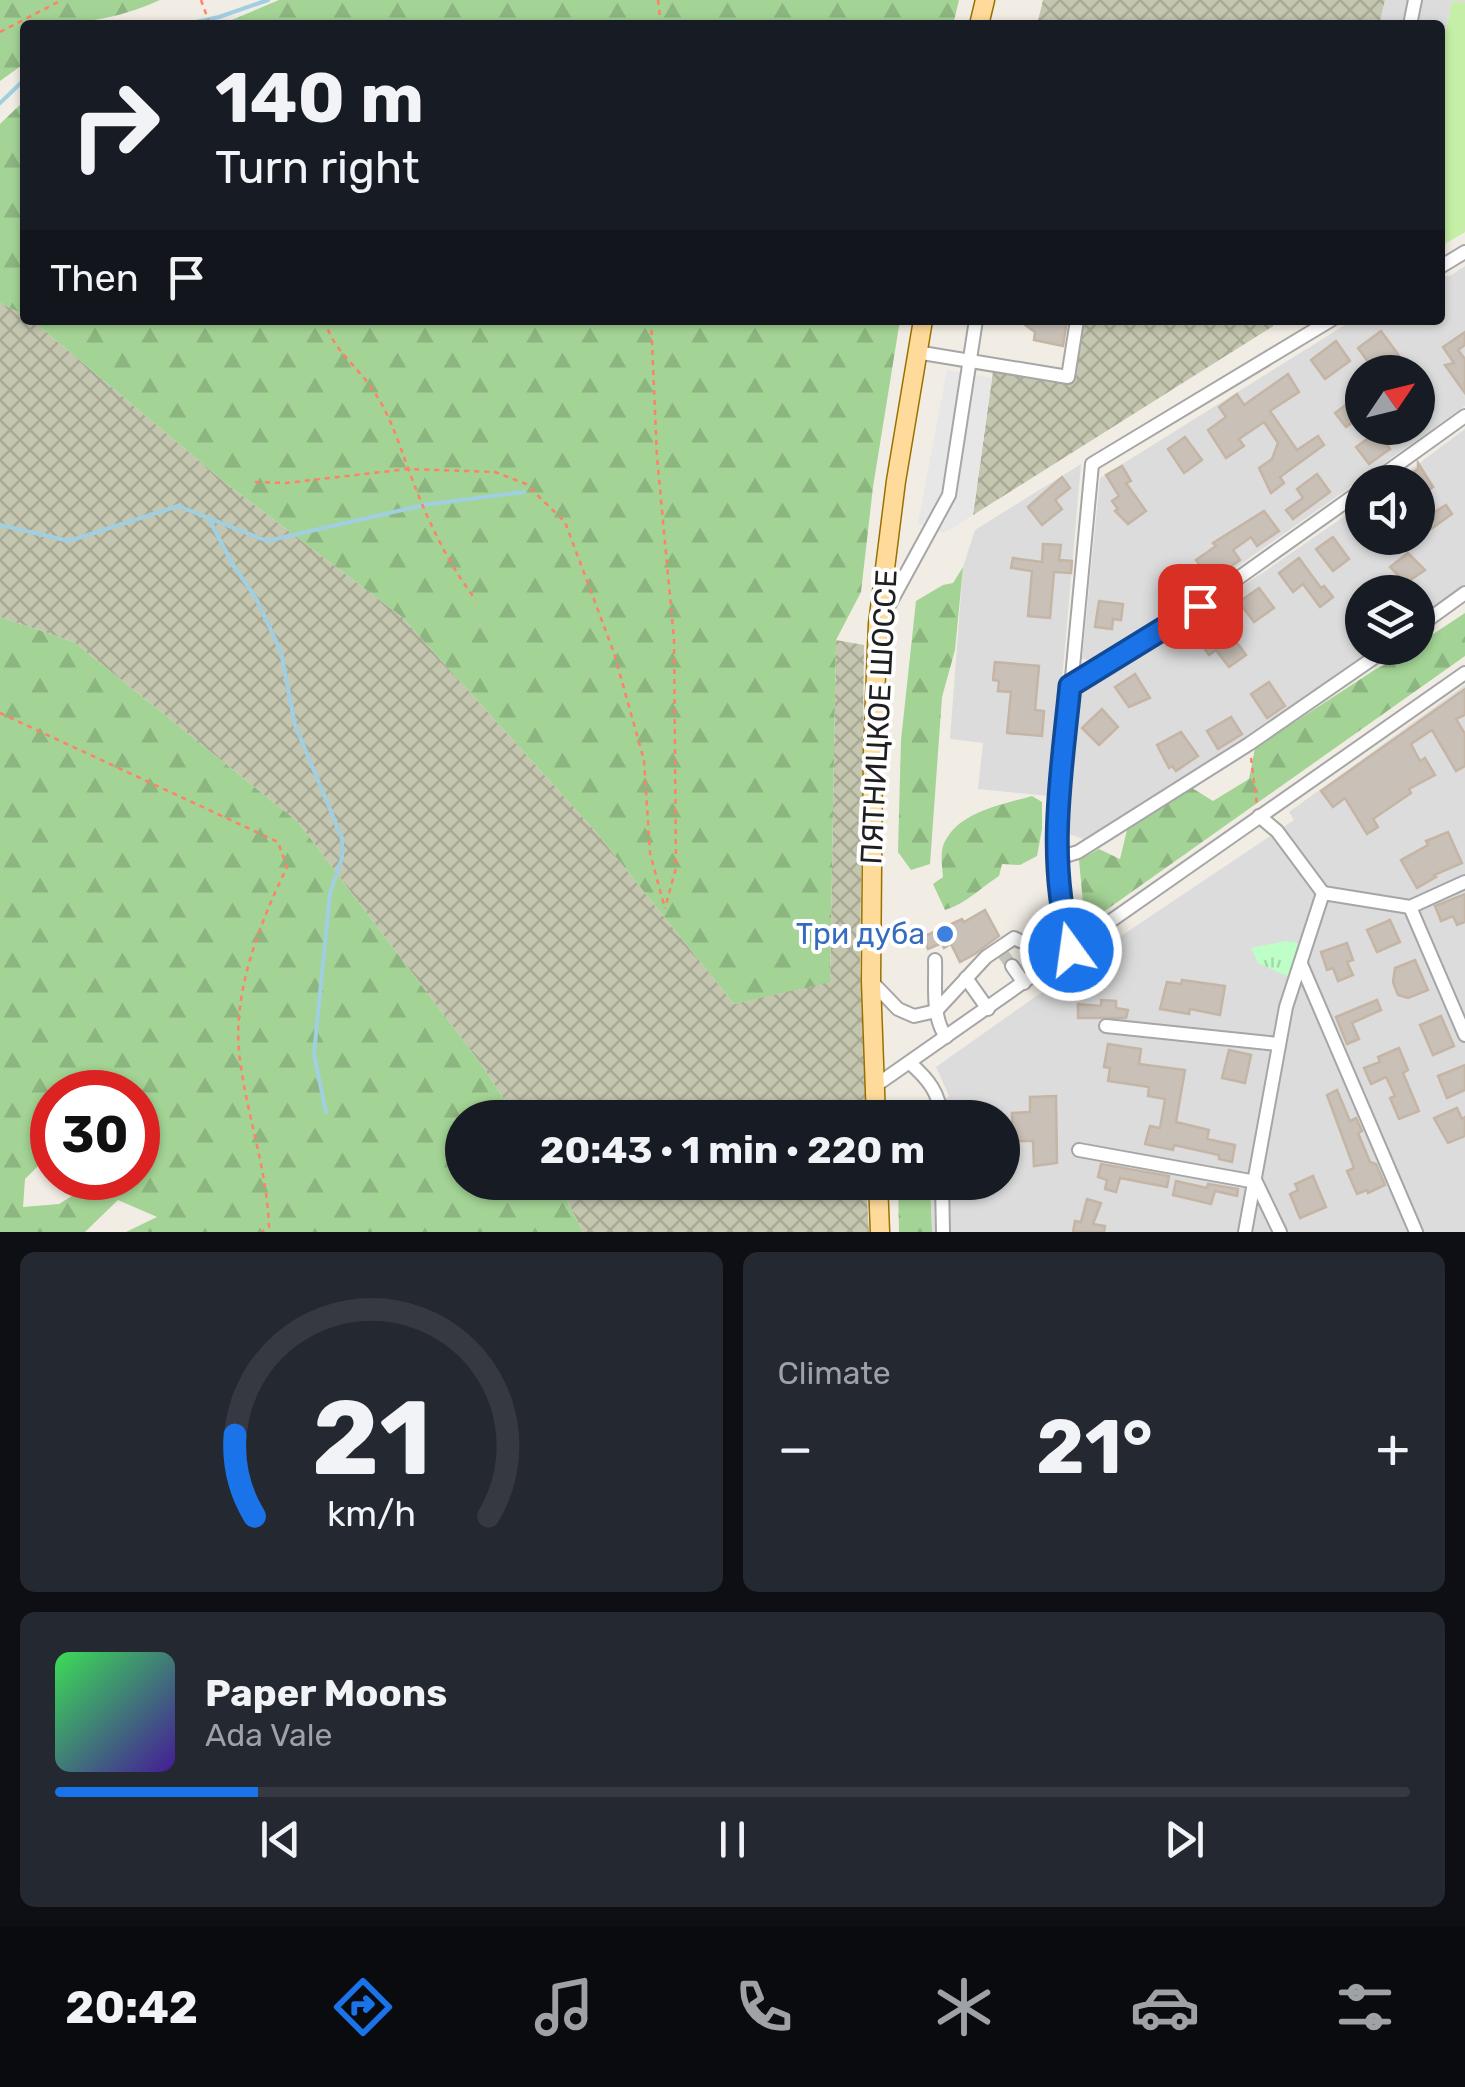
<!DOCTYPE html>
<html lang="en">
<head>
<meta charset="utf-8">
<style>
	body { margin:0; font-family:Rubik,sans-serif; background:#242831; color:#f1f3f6; height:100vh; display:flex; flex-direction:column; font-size:38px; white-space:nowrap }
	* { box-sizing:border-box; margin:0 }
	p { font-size:32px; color:#9ea1a6 }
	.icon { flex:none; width:55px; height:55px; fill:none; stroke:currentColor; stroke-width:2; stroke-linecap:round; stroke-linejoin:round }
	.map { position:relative; height:1232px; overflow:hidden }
	.side { display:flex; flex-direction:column; gap:20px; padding:20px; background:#0d0f14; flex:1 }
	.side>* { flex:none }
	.hud { position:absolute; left:20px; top:20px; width:1425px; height:305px; border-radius:10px; box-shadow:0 2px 8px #0004; background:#171b24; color:#f1f3f6; overflow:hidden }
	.needle { width:65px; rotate:55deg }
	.tools { position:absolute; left:1345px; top:355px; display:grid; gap:20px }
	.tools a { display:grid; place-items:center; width:90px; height:90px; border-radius:50%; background:#171b24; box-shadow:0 2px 8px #0004; font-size:50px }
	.speed { position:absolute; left:30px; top:1070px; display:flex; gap:20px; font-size:50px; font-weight:700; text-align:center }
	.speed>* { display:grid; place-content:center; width:130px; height:130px; border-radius:50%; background:#171b24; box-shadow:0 2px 8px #0004; line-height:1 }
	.speed .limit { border:15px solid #d22; background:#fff; color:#111 }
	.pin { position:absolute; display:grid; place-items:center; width:85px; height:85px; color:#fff; margin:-42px; border-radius:20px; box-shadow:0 5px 15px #0006 }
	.me { position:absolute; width:110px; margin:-55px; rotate:346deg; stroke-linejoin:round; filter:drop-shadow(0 0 8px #0008) }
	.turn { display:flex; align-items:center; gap:35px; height:210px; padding:0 30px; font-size:45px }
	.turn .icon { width:130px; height:130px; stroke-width:2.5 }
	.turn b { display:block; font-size:70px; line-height:85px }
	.then { display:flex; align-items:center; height:95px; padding:0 30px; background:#0003; gap:20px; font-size:38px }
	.big { font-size:75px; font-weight:700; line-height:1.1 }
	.side .card { flex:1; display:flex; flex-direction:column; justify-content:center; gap:15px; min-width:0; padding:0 35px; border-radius:15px; background:#242831 }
	.side .dial { align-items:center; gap:0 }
	.dial svg { height:260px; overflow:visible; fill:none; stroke:#363941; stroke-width:7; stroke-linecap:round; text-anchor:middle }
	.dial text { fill:#f1f3f6; stroke:none }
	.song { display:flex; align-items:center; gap:30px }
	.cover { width:120px; height:120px; border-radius:15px; background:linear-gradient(135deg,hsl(130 70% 55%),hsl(260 70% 35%)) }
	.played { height:10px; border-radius:5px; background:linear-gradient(90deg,#1a73e8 15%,#363941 15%) }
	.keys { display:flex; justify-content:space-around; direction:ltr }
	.heat { display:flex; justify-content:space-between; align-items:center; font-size:55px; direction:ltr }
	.side .tiles { flex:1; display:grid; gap:20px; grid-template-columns:1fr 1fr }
	.card:last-child { grid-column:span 2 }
	.trip { position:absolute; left:445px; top:1100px; width:575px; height:100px; border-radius:50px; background:#171b24; box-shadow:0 2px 8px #0004; font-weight:700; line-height:100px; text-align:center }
	.dock { display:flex; height:160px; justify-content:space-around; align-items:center; background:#090b0e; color:#9ea1a6 }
	.dock .icon { width:70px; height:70px }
	.dock .active { color:#1a73e8 }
	.dock b { font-size:45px; color:#f1f3f6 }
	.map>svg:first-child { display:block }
</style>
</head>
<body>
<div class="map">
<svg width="1465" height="1232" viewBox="0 0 1465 1232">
	<defs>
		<pattern id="construction-cross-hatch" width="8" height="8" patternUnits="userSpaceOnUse" patternTransform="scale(2.5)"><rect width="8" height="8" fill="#c4c6af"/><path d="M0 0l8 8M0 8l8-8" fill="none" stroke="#a8aa96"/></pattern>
		<pattern id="forest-firs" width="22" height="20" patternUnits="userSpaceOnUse" patternTransform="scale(2.5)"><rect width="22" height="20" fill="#a3d395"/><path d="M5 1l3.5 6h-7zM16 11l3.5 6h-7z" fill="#8cb580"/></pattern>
		<pattern id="park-tufts" width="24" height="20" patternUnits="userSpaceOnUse" patternTransform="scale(2.5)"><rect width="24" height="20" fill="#befec7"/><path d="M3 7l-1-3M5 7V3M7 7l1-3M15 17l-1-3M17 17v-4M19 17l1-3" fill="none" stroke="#a3d9aa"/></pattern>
	</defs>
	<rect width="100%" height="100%" fill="#f1ede4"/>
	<g fill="#dddcdc" fill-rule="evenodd">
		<path d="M1385 0H1465V3L1452 1 1440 59V25H1379Z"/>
		<path d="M1465 266V406L1153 626 1092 660 1082 659 1100 478 1353 320H1440V276H1450ZM1362 372H1418V428H1362Z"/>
		<path d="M1465 429V585L1418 619V592H1362V648H1376L1252 735 1086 840 1069 834 1079 689 1264 572 1362 504V538H1418V482H1394Z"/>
		<path d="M1081 464 1056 749H1052L1049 796 978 789 983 743 950 739 963 567 975 530Z"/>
		<path d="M1465 685V1232H932L930 1183 1002 1182V1118L929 1117V1110L949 1096 936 1067 1124 934 1294 820 1289 812Z"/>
	</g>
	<g fill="url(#construction-cross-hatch)">
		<path d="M1043 0H1385L1379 25H1037Z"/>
		<path d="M0 303 25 315V320H32L223 481 402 617 596 832 734 1004 830 981 836 640 864 645 860 970 866 1100 859 1117H516L481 1064 298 822 74 642 0 617Z"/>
		<path d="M1084 320H1274L1273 326 973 515 993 371 1074 382Z"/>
		<path d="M558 1183H866L869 1232H583Z"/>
	</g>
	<g fill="url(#forest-firs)" fill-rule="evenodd">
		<path d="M0 0H160C117 20 72 25 25 25V63L0 81Z"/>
		<path d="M279 0H959L953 25H220Z"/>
		<path d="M25 100V315L0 303V124Z"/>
		<path d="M32 320H900L873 487 861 592 836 640 830 982 734 1004 596 832 402 617 223 481Z"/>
		<path d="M963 567 955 650 942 697 930 864 911 870 898 852 901 740 916 601 943 585 953 583Z"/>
		<path d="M1465 613V656L1085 925 1079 860 1099 849 1120 859 1127 830 1192 788 1213 801 1249 779 1255 748 1376 669 1418 648V644Z"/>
		<path d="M0 617 74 642 298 822 481 1064 516 1117 462 1118V1182L558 1183 583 1232H126L157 1217 118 1200 85 1232H0ZM52 1092H138V1178H83L80 1191 59 1204 23 1207 25 1179C52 1154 49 1152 35 1120L45 1112 52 1114Z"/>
		<path d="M1032 796 1042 802V829L1037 856 1020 865 1002 864 999 876C980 888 966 904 945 910L933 884 943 877C942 864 939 849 947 838 963 811 1004 804 1032 796Z"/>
		<path d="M898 1183H930L932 1232H899Z"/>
	</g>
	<path fill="url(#park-tufts)" d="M1286 941 1300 943 1291 974 1287 976 1258 963 1251 948Z"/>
	<path fill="#c5efa6" d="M1452 1 1465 3V232L1440 247V59Z"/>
	<path fill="#e7e7e7" d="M947 370 992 378 973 515 944 533 918 523Z"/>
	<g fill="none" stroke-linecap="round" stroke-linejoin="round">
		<g stroke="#a1cfe2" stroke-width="4">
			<path d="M182 25 219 17 268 0"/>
			<path d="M0 103 25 79"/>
			<path d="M208 517 233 565 256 598 281 652 295 725 342 838V858L330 893 314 1054 326 1112"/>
			<path d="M0 525 69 541 178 506 267 541 424 505 524 492"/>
		</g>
	</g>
	<g fill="#c9c0b7" stroke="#c4b5a5" stroke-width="2.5">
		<path d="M1018 320H1067L1063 346 1034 340 1035 332Z"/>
		<path d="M1381 331 1408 368 1403 372H1396L1385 356 1371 366 1358 348Z"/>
		<path d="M1465 332V345L1458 350 1465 359V393L1445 365 1454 363 1443 347Z"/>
		<path d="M1336 341 1350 361 1325 379 1311 360Z"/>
		<path d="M1288 374 1299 392 1270 411 1297 450 1318 436 1324 445 1280 477 1284 483 1271 493 1259 468 1272 459 1278 443 1264 422 1239 439 1244 446 1226 458 1208 430 1226 417 1219 407 1237 394 1244 405Z"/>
		<path d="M1362 393V415L1346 427 1335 413Z"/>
		<path d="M1377 432 1390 449 1369 464 1356 447Z"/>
		<path d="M1185 437 1202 460 1184 473 1168 449Z"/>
		<path d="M1418 463 1433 487 1421 495 1433 513 1446 505 1452 514 1428 531 1418 517V482L1409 475 1418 469Z"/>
		<path d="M1122 466 1131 481 1126 483 1146 511 1128 524 1115 511 1118 509 1112 501 1119 496 1106 475Z"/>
		<path d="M1317 474 1330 492 1293 519 1286 510 1303 498 1297 489Z"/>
		<path d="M1062 477 1070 488 1055 500 1062 509 1042 525 1028 507Z"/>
		<path d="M1264 511 1279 531 1257 546 1251 537 1233 550 1240 560 1211 580 1196 560 1216 546 1213 543Z"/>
		<path d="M1333 537 1349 559 1333 571 1316 549Z"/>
		<path d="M1043 544 1061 545 1059 560 1072 561 1071 573 1054 572 1050 618 1028 616 1032 571 1011 568 1013 558 1042 562Z"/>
		<path d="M1408 553 1425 570 1406 583 1390 567Z"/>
		<path d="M1299 558 1321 588 1324 586 1333 597 1320 607 1303 584 1293 592 1279 573Z"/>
		<path d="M1259 588 1274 608 1254 622 1239 602Z"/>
		<path d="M1099 601 1123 604 1121 620 1113 619 1112 629 1095 627Z"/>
		<path d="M1216 614 1246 655 1229 667 1216 650 1209 655 1192 630Z"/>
		<path d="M995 662 1039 666 1035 710 1044 711 1042 736 1007 733 1011 692 998 691 999 681 993 680Z"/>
		<path d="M1135 674 1150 698 1129 707 1115 687Z"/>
		<path d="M1269 682 1285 706 1267 718 1251 694Z"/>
		<path d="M1465 689V715L1456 719 1465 734V766L1456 771 1432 730 1411 744 1420 761 1425 758 1435 775 1409 789 1411 793 1373 819 1378 827 1367 834 1345 798 1333 807 1321 791Z"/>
		<path d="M1102 709 1118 727 1099 745 1082 728Z"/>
		<path d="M1231 717 1242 734 1218 749 1207 731Z"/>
		<path d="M1181 732 1198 756 1176 771 1172 766 1169 768 1157 745Z"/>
		<path d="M1448 832 1462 863 1434 875 1436 877 1417 888 1401 860 1428 845 1426 841Z"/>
		<path d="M1465 894V922L1457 925 1453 916 1441 921 1435 906Z"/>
		<path d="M985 910 999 936 975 954 960 962 951 944 944 948 942 943 928 949 923 937 962 919 964 922Z"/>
		<path d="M1390 920 1400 942 1377 952 1367 930Z"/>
		<path d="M1347 943 1353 960 1347 962 1353 975 1338 981 1333 968 1327 970 1321 952Z"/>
		<path d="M1415 960 1428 990 1408 998 1398 995 1393 982 1395 968Z"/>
		<path d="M1182 980 1225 986 1220 1015 1190 1009 1189 1014 1160 1009 1167 982 1181 984Z"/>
		<path d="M1101 1000 1116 1001V1008L1128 1010 1126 1018H1078V1004L1101 1006Z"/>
		<path d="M1377 1000 1381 1010 1352 1023 1359 1039 1347 1044 1336 1017Z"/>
		<path d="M1441 1016 1454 1046 1433 1055 1420 1025Z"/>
		<path d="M1108 1044 1141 1049 1139 1064 1185 1070 1176 1122 1209 1130 1207 1139 1235 1145 1232 1162 1219 1159V1155L1174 1145 1173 1150 1145 1144 1150 1126 1160 1128 1165 1099 1148 1096 1149 1087 1108 1081 1110 1068 1104 1067Z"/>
		<path d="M1399 1048 1408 1070 1403 1073 1419 1111 1399 1119 1390 1098 1395 1096 1386 1077 1371 1084 1364 1068 1380 1062 1378 1057Z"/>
		<path d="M1229 1050 1251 1055 1245 1083 1222 1078Z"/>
		<path d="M1465 1065V1090L1447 1098 1438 1076Z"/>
		<path d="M1337 1090 1350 1121 1356 1118 1362 1131 1358 1133 1370 1162 1376 1164 1385 1185 1368 1193 1367 1190 1357 1194 1347 1171 1354 1168 1327 1095Z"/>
		<path d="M1056 1096 1057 1163 1034 1166 1033 1141H1013L1012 1113 1030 1112V1097Z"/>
		<path d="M1457 1108 1462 1119 1465 1117V1136L1448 1143 1434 1118Z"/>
		<path d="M1101 1164 1169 1176 1167 1187 1120 1178 1116 1192 1105 1189 1107 1180 1098 1177Z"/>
		<path d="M1313 1176 1326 1207 1300 1218 1290 1194 1298 1190 1295 1184Z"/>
		<path d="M1176 1181 1207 1188 1208 1184 1238 1189 1237 1196 1215 1191 1211 1204 1173 1195Z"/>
		<path d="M1087 1199 1101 1203 1093 1224 1105 1226 1104 1232H1073L1075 1221 1081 1222Z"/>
	</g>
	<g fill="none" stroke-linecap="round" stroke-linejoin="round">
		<path stroke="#c7c4bd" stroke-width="12" stroke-dasharray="12 6" stroke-linecap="butt" d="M1003 954 1012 966"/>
		<defs>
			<g id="minor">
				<path d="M1410 25 1415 0"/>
				<path d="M1440 267 1465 252"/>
				<path d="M916 352 1068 377 1077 320"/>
				<path d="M1373 482 1465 416"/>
				<path d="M882 618 949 495 976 320"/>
				<path d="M1418 627 1465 593"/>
				<path d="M1070 686 1199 606 1362 490"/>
				<path d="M1259 816 1277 831 1323 893"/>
				<path d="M1055 859 1078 852 1249 744 1388 648"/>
				<path d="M1410 907 1465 1035"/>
				<path d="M1071 949 1060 907 1055 859 1092 464 1331 320"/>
				<path d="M1029 954 1041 970"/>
				<path d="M935 960C936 986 931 1015 946 1037"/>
				<path d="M1301 964 1416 1232"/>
				<path d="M1012 966 1024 983"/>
				<path d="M966 978 988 1009"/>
				<path d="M871 981 898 1009 914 1016 936 1011 986 957 1014 938 1020 941"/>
				<path d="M1106 1026 1278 1044"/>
				<path d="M910 1063C928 1079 940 1093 941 1118"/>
				<path d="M875 1086 1465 673"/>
				<path d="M1079 1150 1256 1182 1280 1232"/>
				<path d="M942 1182 943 1232"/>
				<path d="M1245 1232 1286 1007 1323 893 1410 907 1465 882"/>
			</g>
			<g id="major">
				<path d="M979 25 985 0"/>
				<path d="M876 1118 871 981 873 749 878 624 896 481 923 320"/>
				<path d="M878 1182 880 1232"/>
			</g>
		</defs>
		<use href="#minor" stroke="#a6a6a6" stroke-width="16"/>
		<use href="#major" stroke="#9a7100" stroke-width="21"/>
		<g stroke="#ff8167" stroke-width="2.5" stroke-dasharray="5 5" stroke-linecap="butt">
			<path d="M201 0 210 25"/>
			<path d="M658 0 661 25"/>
			<path d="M0 32 62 0"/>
			<path d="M325 320C331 348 357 366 373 390 391 417 397 439 408 468 425 515 446 561 476 600"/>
			<path d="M651 320 657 457 674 639 676 868 665 908"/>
			<path d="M255 482 286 483 408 469 495 472 526 484 565 522 614 653 644 760 650 853 665 909"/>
			<path d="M0 713 278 842 287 867C259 925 231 995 240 1060 247 1116 267 1169 269 1227L262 1232"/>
			<path d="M1251 758 1257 805"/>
		</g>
		<use href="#minor" stroke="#fff" stroke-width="12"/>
		<use href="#major" stroke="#ffdb9b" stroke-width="18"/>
	</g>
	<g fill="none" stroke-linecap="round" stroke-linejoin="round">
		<defs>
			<path id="route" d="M1071 950C1046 858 1061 778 1070 686L1200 606"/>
		</defs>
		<use href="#route" stroke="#114b97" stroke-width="25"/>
		<use href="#route" stroke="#1a73e8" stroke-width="18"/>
	</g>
	<circle fill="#3f7fe0" stroke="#fff" stroke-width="4" cx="945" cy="934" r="10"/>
	<g text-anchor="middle" stroke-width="8" stroke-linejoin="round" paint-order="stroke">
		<g font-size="30" fill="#1f1f1f" stroke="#fff">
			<text transform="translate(879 717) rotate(-87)" y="10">ПЯТНИЦКОЕ ШОССЕ</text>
		</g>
		<g font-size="30" fill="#366cbe" stroke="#fff" text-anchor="end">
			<text x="925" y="944">Три дуба</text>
		</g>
	</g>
</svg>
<div class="tools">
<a><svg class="needle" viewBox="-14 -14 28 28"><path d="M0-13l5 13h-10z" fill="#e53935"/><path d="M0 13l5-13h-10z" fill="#9ea1a6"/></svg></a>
<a><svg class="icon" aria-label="sound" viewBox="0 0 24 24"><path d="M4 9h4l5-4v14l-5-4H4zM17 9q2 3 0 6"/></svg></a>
<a><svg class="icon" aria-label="layers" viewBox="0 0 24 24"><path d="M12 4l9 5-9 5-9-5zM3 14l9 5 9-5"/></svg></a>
</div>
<div class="speed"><div class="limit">30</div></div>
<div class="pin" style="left:1200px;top:606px;background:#d93025"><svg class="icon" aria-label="arrive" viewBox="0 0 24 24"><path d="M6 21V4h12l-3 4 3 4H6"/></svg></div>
<svg class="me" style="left:1071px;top:950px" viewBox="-20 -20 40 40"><circle r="17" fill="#1a73e8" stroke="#fff" stroke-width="3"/><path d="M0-11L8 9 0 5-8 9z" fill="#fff"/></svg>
<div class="trip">20:43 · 1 min · 220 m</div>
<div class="hud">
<div class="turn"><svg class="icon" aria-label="right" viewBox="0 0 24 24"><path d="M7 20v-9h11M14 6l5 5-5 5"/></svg><div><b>140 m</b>Turn right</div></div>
<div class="then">Then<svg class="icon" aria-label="arrive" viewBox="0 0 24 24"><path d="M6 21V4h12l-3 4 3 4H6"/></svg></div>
</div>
</div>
<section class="side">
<div class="tiles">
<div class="card dial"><svg viewBox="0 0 100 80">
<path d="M14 69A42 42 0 1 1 86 69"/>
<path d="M14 69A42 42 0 0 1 8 44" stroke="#1a73e8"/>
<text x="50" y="56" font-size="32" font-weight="700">21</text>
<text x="50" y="72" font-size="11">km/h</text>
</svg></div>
<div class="card"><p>Climate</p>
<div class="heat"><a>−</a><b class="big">21°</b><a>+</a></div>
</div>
<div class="card">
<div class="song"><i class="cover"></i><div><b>Paper Moons</b><p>Ada Vale</p></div></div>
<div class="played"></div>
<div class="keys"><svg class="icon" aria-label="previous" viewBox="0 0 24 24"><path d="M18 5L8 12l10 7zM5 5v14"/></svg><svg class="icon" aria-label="pause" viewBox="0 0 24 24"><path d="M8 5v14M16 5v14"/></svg><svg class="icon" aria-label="next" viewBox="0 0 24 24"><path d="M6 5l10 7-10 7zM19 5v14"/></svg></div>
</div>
</div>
</section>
<nav class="dock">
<b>20:42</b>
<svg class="icon active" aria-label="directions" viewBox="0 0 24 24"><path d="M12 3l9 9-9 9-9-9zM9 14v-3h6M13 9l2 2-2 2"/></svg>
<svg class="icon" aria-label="music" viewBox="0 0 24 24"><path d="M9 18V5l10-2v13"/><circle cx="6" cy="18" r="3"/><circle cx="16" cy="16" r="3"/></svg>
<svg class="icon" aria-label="phone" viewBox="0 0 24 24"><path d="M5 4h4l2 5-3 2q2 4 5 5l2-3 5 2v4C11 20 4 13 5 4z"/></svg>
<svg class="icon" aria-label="climate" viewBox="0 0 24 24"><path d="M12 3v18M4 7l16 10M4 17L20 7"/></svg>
<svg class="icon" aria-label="car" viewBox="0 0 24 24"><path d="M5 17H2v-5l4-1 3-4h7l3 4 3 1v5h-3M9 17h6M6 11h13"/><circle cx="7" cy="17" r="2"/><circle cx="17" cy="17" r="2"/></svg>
<svg class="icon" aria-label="filters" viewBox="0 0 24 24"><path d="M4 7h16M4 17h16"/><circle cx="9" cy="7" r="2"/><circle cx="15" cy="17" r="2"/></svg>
</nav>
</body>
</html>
